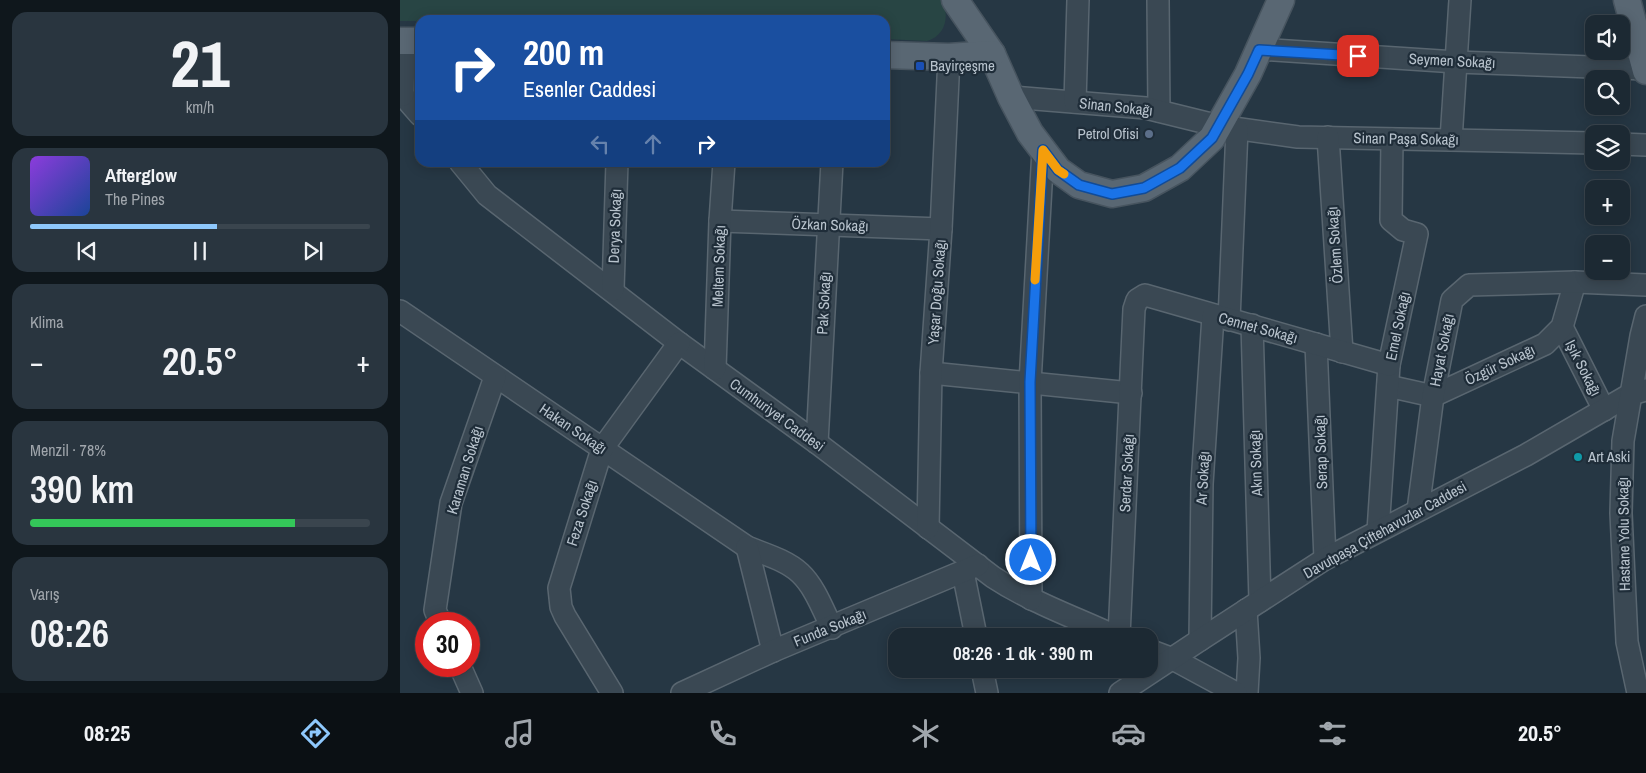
<!DOCTYPE html>
<html lang="tr">
<head>
<meta charset="utf-8">
<style>
	body { margin:0; font-family:"Archivo Narrow",sans-serif; background:#29353f; color:#f1f3f6; height:100vh; display:flex; flex-direction:column; font-size:19px; white-space:nowrap }
	* { box-sizing:border-box; margin:0 }
	p { font-size:16px; color:#a0a6ac }
	.icon { flex:none; width:28px; height:28px; fill:none; stroke:currentColor; stroke-width:2; stroke-linecap:round; stroke-linejoin:round }
	.map { position:relative; flex:1; overflow:hidden }
	.side { display:flex; flex-direction:column; gap:12px; padding:12px; background:#0f171c; width:400px }
	.side>* { flex:none }
	.guide { position:absolute; left:15px; top:15px; width:475px; height:152px; border-radius:15px; box-shadow:0 2px 12px #0003,0 0 0 1px #3a454e; background:#1a4fa0; color:#fff; overflow:hidden }
	.buttons { position:absolute; left:1185px; top:15px; display:grid; gap:10px }
	.buttons a { display:grid; place-items:center; width:45px; height:45px; border-radius:10px; background:#1c2933; box-shadow:0 2px 12px #0003,0 0 0 1px #3a454e; font-size:25px }
	.speed { position:absolute; left:15px; top:612px; display:flex; gap:10px; font-size:25px; font-weight:700; text-align:center }
	.speed>* { display:grid; place-content:center; width:65px; height:65px; border-radius:50%; background:#1c2933; box-shadow:0 2px 12px #0003,0 0 0 1px #3a454e; line-height:1 }
	.speed .limit { border:8px solid #d22; background:#fff; color:#111 }
	.pin { position:absolute; display:grid; place-items:center; width:42px; height:42px; color:#fff; margin:-21px; border-radius:10px; box-shadow:0 2px 8px #0006 }
	.me { position:absolute; width:55px; margin:-28px; rotate:0deg; stroke-linejoin:round; filter:drop-shadow(0 0 4px #0008) }
	.turn { display:flex; align-items:center; gap:18px; height:105px; padding:0 25px; font-size:22px }
	.turn .icon { width:65px; height:65px; stroke-width:2.5 }
	.turn b { display:block; font-size:35px; line-height:42px }
	.lanes { display:flex; align-items:center; height:48px; padding:0 25px; background:#0003; justify-content:center; gap:25px; direction:ltr }
	.lanes .off { opacity:.35 }
	.big { font-size:38px; font-weight:600; line-height:1.1 }
	.side .widget { flex:1; display:flex; flex-direction:column; justify-content:center; gap:8px; min-width:0; padding:0 18px; border-radius:15px; background:#29353f }
	.side .dial { align-items:center; gap:0 }
	.dial b { font-size:65px; line-height:1 }
	.song { display:flex; align-items:center; gap:15px }
	.cover { width:60px; height:60px; border-radius:8px; background:linear-gradient(135deg,hsl(270 70% 55%),hsl(220 70% 35%)) }
	.played { height:5px; border-radius:2px; background:linear-gradient(90deg,#8ec8fc 55%,#3a454e 55%) }
	.keys { display:flex; justify-content:space-around; direction:ltr }
	.heat { display:flex; justify-content:space-between; align-items:center; font-size:28px; direction:ltr }
	.charge { height:8px; border-radius:4px; background:linear-gradient(90deg,#34c759 78%,#3a454e 0) }
	.trip { position:absolute; left:488px; top:628px; width:270px; height:50px; border-radius:15px; background:#1c2933; box-shadow:0 2px 12px #0003,0 0 0 1px #3a454e; font-weight:600; line-height:50px; text-align:center }
	.tab-bar { display:flex; height:80px; justify-content:space-around; align-items:center; background:#0b1014; color:#a0a6ac }
	.tab-bar .icon { width:35px; height:35px }
	.tab-bar .current { color:#8ec8fc }
	.tab-bar b { font-size:22px; color:#f1f3f6 }
	main { display:flex; flex:1; min-height:0 }
	.map>svg:first-child { display:block }
</style>
</head>
<body>
<main>
<section class="side">
<div class="widget dial"><b>21</b><p>km/h</p></div>
<div class="widget">
<div class="song"><i class="cover"></i><div><b>Afterglow</b><p>The Pines</p></div></div>
<div class="played"></div>
<div class="keys"><svg class="icon" aria-label="previous" viewBox="0 0 24 24"><path d="M18 5L8 12l10 7zM5 5v14"/></svg><svg class="icon" aria-label="pause" viewBox="0 0 24 24"><path d="M8 5v14M16 5v14"/></svg><svg class="icon" aria-label="next" viewBox="0 0 24 24"><path d="M6 5l10 7-10 7zM19 5v14"/></svg></div>
</div>
<div class="widget"><p>Klima</p>
<div class="heat"><a>−</a><b class="big">20.5°</b><a>+</a></div>
</div>
<div class="widget"><p>Menzil · 78%</p><b class="big">390 km</b><div class="charge"></div></div>
<div class="widget"><p>Varış</p><b class="big">08:26</b></div>
</section>
<div class="map">
<svg width="1246" height="693" viewBox="0 0 1246 693">
	<rect width="100%" height="100%" fill="#263744"/>
	<path fill="#284544" d="M0 0H543C549 17 546 35 527 41L485 39V20L0 21Z"/>
	<g fill="none" stroke-linecap="round" stroke-linejoin="round">
		<defs>
			<g id="minor">
				<path d="M758 0 759 111"/>
				<path d="M859 49 1056 62 1245 69"/>
				<path d="M0 92 20 115"/>
				<path d="M3 95 4 59 13 41"/>
				<path d="M611 97 746 108 819 126 898 137 1194 143"/>
				<path d="M675 102 678 0"/>
				<path d="M928 137 942 352"/>
				<path d="M1051 140 1060 0"/>
				<path d="M1221 144 1246 145"/>
				<path d="M60 162 87 195 279 343 417 443 593 577C631 602 674 617 715 636"/>
				<path d="M320 221 541 229"/>
				<path d="M213 290 217 162"/>
				<path d="M0 311 347 547C364 554 386 560 400 573 415 587 423 610 432 628"/>
				<path d="M829 320 837 129"/>
				<path d="M852 325 860 601"/>
				<path d="M1162 327 1204 410"/>
				<path d="M916 344 925 559"/>
				<path d="M315 369 320 221 324 162"/>
				<path d="M531 373 731 393"/>
				<path d="M988 386 1033 396 1145 344 1162 327 1175 282"/>
				<path d="M417 443 432 162"/>
				<path d="M1018 510 1033 396 1052 300 1069 285 1175 282 1246 285"/>
				<path d="M528 528 531 373 541 229 549 57"/>
				<path d="M978 531 989 365 1017 234 1003 230 991 220 992 139"/>
				<path d="M347 547 373 651"/>
				<path d="M563 572 576 636"/>
				<path d="M631 599 630 383 643 150"/>
				<path d="M846 610 849 658 847 693"/>
				<path d="M41 624 35 610 51 503 95 377"/>
				<path d="M719 636 734 309 737 300 745 295 989 365"/>
				<path d="M800 640 802 484 813 316"/>
				<path d="M749 650 773 659 836 693"/>
				<path d="M60 666 72 693"/>
				<path d="M582 669 587 693"/>
				<path d="M212 693 165 616 161 607 159 588 202 449 279 343"/>
				<path d="M282 693 373 651 578 565"/>
				<path d="M720 693 800 640 925 559 1126 455 1231 394 1246 390"/>
				<path d="M1238 693 1227 642 1221 513 1223 441 1241 336 1246 316"/>
			</g>
			<g id="major">
				<path d="M555 0 592 54 611 97 630 133 658 170 679 185 712 194 744 188 780 168 812 138 848 74 881 0"/>
				<path d="M1227 0 1246 71"/>
				<path d="M0 41H20"/>
				<path d="M485 55 549 57 592 54"/>
			</g>
		</defs>
		<use href="#minor" stroke="#596670" stroke-width="24"/>
		<use href="#major" stroke="#47545f" stroke-width="29"/>
		<use href="#minor" stroke="#3a4853" stroke-width="21"/>
		<use href="#major" stroke="#596773" stroke-width="26"/>
	</g>
	<g fill="none" stroke-linecap="round" stroke-linejoin="round">
		<defs>
			<path id="route" d="M631 560 630 382 643 150 658 170 679 185 712 194 744 188 780 168 812 138 848 74 859 50 958 56"/>
		</defs>
		<use href="#route" stroke="#114b97" stroke-width="12"/>
		<use href="#route" stroke="#1a73e8" stroke-width="9"/>
		<path stroke="#f59e0b" stroke-width="9" d="M635 280 643 150 658 170 664 174"/>
	</g>
	<rect fill="#1a4fb4" stroke="#1f2d39" stroke-width="2" x="515" y="61" width="10" height="10" rx="2.5"/>
	<circle fill="#5c6f8a" stroke="#1f2d39" stroke-width="2" cx="749" cy="134" r="5"/>
	<circle fill="#0f9aa8" stroke="#1f2d39" stroke-width="2" cx="1178" cy="457" r="5"/>
	<g text-anchor="middle" stroke-width="4.5" stroke-linejoin="round" paint-order="stroke">
		<g font-size="15" fill="#b8c3cd" stroke="#1f2d39">
			<text transform="translate(1052 61) rotate(3)" y="5">Seymen Sokağı</text>
			<text transform="translate(716 107) rotate(6)" y="5">Sinan Sokağı</text>
			<text transform="translate(1006 139) rotate(1)" y="5">Sinan Paşa Sokağı</text>
			<text transform="translate(430 225) rotate(2)" y="5">Özkan Sokağı</text>
			<text transform="translate(215 226) rotate(-88)" y="5">Derya Sokağı</text>
			<text transform="translate(935 245) rotate(-94)" y="5">Özlem Sokağı</text>
			<text transform="translate(319 266) rotate(-88)" y="5">Meltem Sokağı</text>
			<text transform="translate(537 292) rotate(-86)" y="5">Yaşar Doğu Sokağı</text>
			<text transform="translate(424 303) rotate(-87)" y="5">Pak Sokağı</text>
			<text transform="translate(998 326) rotate(-78)" y="5">Emel Sokağı</text>
			<text transform="translate(858 328) rotate(15)" y="5">Cennet Sokağı</text>
			<text transform="translate(1042 350) rotate(-79)" y="5">Hayat Sokağı</text>
			<text transform="translate(1100 365) rotate(-25)" y="5">Özgür Sokağı</text>
			<text transform="translate(1183 368) rotate(63)" y="5">Işık Sokağı</text>
			<text transform="translate(377 415) rotate(36)" y="5">Cumhuriyet Caddesi</text>
			<text transform="translate(173 429) rotate(34)" y="5">Hakan Sokağı</text>
			<text transform="translate(921 452) rotate(-92)" y="5">Serap Sokağı</text>
			<text transform="translate(856 463) rotate(-92)" y="5">Akın Sokağı</text>
			<text transform="translate(65 470) rotate(-73)" y="5">Karaman Sokağı</text>
			<text transform="translate(727 473) rotate(-87)" y="5">Serdar Sokağı</text>
			<text transform="translate(803 478) rotate(-87)" y="5">Ar Sokağı</text>
			<text transform="translate(182 513) rotate(-72)" y="5">Feza Sokağı</text>
			<text transform="translate(985 530) rotate(-29)" y="5">Davutpaşa Çiftehavuzlar Caddesi</text>
			<text transform="translate(1224 534) rotate(-91)" y="5">Hastane Yolu Sokağı</text>
			<text transform="translate(430 628) rotate(-22)" y="5">Funda Sokağı</text>
		</g>
		<g font-size="15" fill="#b8c3cd" stroke="#1f2d39" text-anchor="start">
			<text x="530" y="71">Bayirçeşme</text>
			<text x="739" y="139" text-anchor="end">Petrol Ofisi</text>
			<text x="1188" y="462">Art Aski</text>
		</g>
	</g>
</svg>
<div class="buttons">
<a><svg class="icon" aria-label="sound" viewBox="0 0 24 24"><path d="M4 9h4l5-4v14l-5-4H4zM17 9q2 3 0 6"/></svg></a>
<a><svg class="icon" aria-label="search" viewBox="0 0 24 24"><circle cx="10" cy="10" r="6"/><path d="M15 15l6 6"/></svg></a>
<a><svg class="icon" aria-label="layers" viewBox="0 0 24 24"><path d="M12 4l9 5-9 5-9-5zM3 14l9 5 9-5"/></svg></a>
<a>+</a>
<a>−</a>
</div>
<div class="speed"><div class="limit">30</div></div>
<div class="pin" style="left:958px;top:56px;background:#d93025"><svg class="icon" aria-label="arrive" viewBox="0 0 24 24"><path d="M6 21V4h12l-3 4 3 4H6"/></svg></div>
<svg class="me" style="left:631px;top:560px" viewBox="-20 -20 40 40"><circle r="17" fill="#1a73e8" stroke="#fff" stroke-width="3"/><path d="M0-11L8 9 0 5-8 9z" fill="#fff"/></svg>
<div class="trip">08:26 · 1 dk · 390 m</div>
<div class="guide">
<div class="turn"><svg class="icon" aria-label="right" viewBox="0 0 24 24"><path d="M7 20v-9h11M14 6l5 5-5 5"/></svg><div><b>200 m</b>Esenler Caddesi</div></div>
<div class="lanes"><svg class="icon off" aria-label="left" viewBox="0 0 24 24"><path d="M17 20v-9H6M10 6l-5 5 5 5"/></svg><svg class="icon off" aria-label="ahead" viewBox="0 0 24 24"><path d="M12 20V5M6 11l6-6 6 6"/></svg><svg class="icon" aria-label="right" viewBox="0 0 24 24"><path d="M7 20v-9h11M14 6l5 5-5 5"/></svg></div>
</div>
</div>
</main>
<nav class="tab-bar">
<b>08:25</b>
<svg class="icon current" aria-label="directions" viewBox="0 0 24 24"><path d="M12 3l9 9-9 9-9-9zM9 14v-3h6M13 9l2 2-2 2"/></svg>
<svg class="icon" aria-label="music" viewBox="0 0 24 24"><path d="M9 18V5l10-2v13"/><circle cx="6" cy="18" r="3"/><circle cx="16" cy="16" r="3"/></svg>
<svg class="icon" aria-label="phone" viewBox="0 0 24 24"><path d="M5 4h4l2 5-3 2q2 4 5 5l2-3 5 2v4C11 20 4 13 5 4z"/></svg>
<svg class="icon" aria-label="climate" viewBox="0 0 24 24"><path d="M12 3v18M4 7l16 10M4 17L20 7"/></svg>
<svg class="icon" aria-label="car" viewBox="0 0 24 24"><path d="M5 17H2v-5l4-1 3-4h7l3 4 3 1v5h-3M9 17h6M6 11h13"/><circle cx="7" cy="17" r="2"/><circle cx="17" cy="17" r="2"/></svg>
<svg class="icon" aria-label="filters" viewBox="0 0 24 24"><path d="M4 7h16M4 17h16"/><circle cx="9" cy="7" r="2"/><circle cx="15" cy="17" r="2"/></svg>
<b>20.5°</b>
</nav>
</body>
</html>
